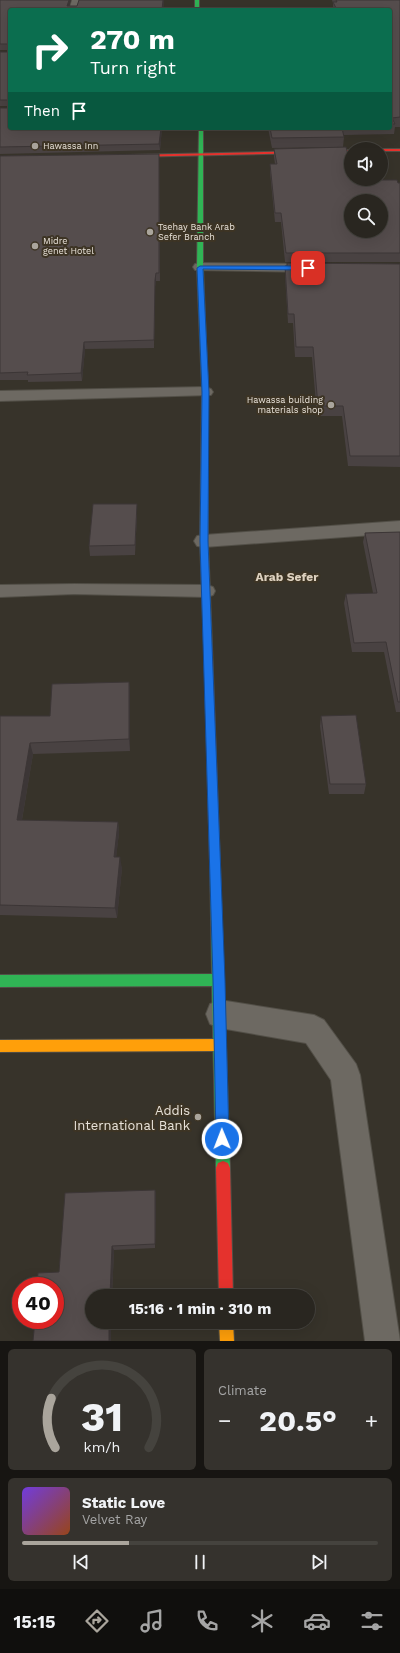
<!DOCTYPE html>
<html lang="en">
<head>
<meta charset="utf-8">
<style>
	body { margin:0; font-family:"Work Sans",sans-serif; background:#35322d; color:#f1f3f6; height:100vh; display:flex; flex-direction:column; font-size:15px; white-space:nowrap }
	* { box-sizing:border-box; margin:0 }
	p { font-size:13px; color:#a5a5a5 }
	.icon { flex:none; width:22px; height:22px; fill:none; stroke:currentColor; stroke-width:2; stroke-linecap:round; stroke-linejoin:round }
	.map { position:relative; height:1341px; overflow:hidden }
	.panel { display:flex; flex-direction:column; gap:8px; padding:8px; background:#171512; flex:1 }
	.panel>* { flex:none }
	.banner { position:absolute; left:8px; top:8px; width:384px; height:122px; border-radius:4px; box-shadow:0 4px 16px #0002,0 0 0 1px #45433e; background:#0b6e4f; color:#fff; overflow:hidden }
	.buttons { position:absolute; left:344px; top:142px; display:grid; gap:8px }
	.buttons a { display:grid; place-items:center; width:44px; height:44px; border-radius:50%; background:#292620; box-shadow:0 4px 16px #0002,0 0 0 1px #45433e; font-size:20px }
	.speed { position:absolute; left:12px; top:1277px; display:flex; gap:8px; font-size:20px; font-weight:700; text-align:center }
	.speed>* { display:grid; place-content:center; width:52px; height:52px; border-radius:50%; background:#292620; box-shadow:0 4px 16px #0002,0 0 0 1px #45433e; line-height:1 }
	.speed .limit { border:6px solid #d22; background:#fff; color:#111 }
	.pin { position:absolute; display:grid; place-items:center; width:34px; height:34px; color:#fff; margin:-17px; border-radius:8px; box-shadow:0 2px 6px #0006 }
	.me { position:absolute; width:44px; margin:-22px; rotate:359deg; stroke-linejoin:round; filter:drop-shadow(0 0 3px #0008) }
	.turn { display:flex; align-items:center; gap:14px; height:84px; padding:0 16px; font-size:18px }
	.turn .icon { width:52px; height:52px; stroke-width:2.5 }
	.turn b { display:block; font-size:28px; line-height:34px }
	.then { display:flex; align-items:center; height:38px; padding:0 16px; background:#0003; gap:8px; font-size:15px }
	.big { font-size:30px; font-weight:700; line-height:1.1 }
	.panel .tile { flex:1; display:flex; flex-direction:column; justify-content:center; gap:6px; min-width:0; padding:0 14px; border-radius:6px; background:#35322d }
	.panel .dial { align-items:center; gap:0 }
	.dial svg { height:104px; overflow:visible; fill:none; stroke:#45433e; stroke-width:7; stroke-linecap:round; text-anchor:middle }
	.dial text { fill:#f1f3f6; stroke:none }
	.song { display:flex; align-items:center; gap:12px }
	.cover { width:48px; height:48px; border-radius:6px; background:linear-gradient(135deg,hsl(260 70% 55%),hsl(20 70% 35%)) }
	.played { height:4px; border-radius:2px; background:linear-gradient(90deg,#aaa59c 30%,#45433e 30%) }
	.keys { display:flex; justify-content:space-around; direction:ltr }
	.heat { display:flex; justify-content:space-between; align-items:center; font-size:22px; direction:ltr }
	.panel .tiles { flex:1; display:grid; gap:8px; grid-template-columns:1fr 1fr }
	.tile:last-child { grid-column:span 2 }
	.trip { position:absolute; left:85px; top:1289px; width:230px; height:40px; border-radius:20px; background:#292620; box-shadow:0 4px 16px #0002,0 0 0 1px #45433e; font-weight:700; line-height:40px; text-align:center }
	.tab-bar { display:flex; height:64px; justify-content:space-around; align-items:center; background:#100f0d; color:#a5a5a5 }
	.tab-bar .icon { width:28px; height:28px }
	.tab-bar .on { color:#aaa59c }
	.tab-bar b { font-size:18px; color:#f1f3f6 }
	.map>svg:first-child { display:block }
</style>
</head>
<body>
<div class="map">
<svg width="400" height="1341" viewBox="0 0 400 1341">
	<rect width="100%" height="100%" fill="#37332a"/>
	<g fill="none" stroke-linecap="round" stroke-linejoin="round">
		<defs>
			<path id="lane" d="M74 584 207 585 213 587 215 591 213 595 207 597 74 594 0 597V585Z"/>
			<g id="street">
				<path d="M72 0H80L77 10H69Z"/>
				<path d="M200 263 315 264 320 265 322 268 320 271 315 272 195 270 193 267 195 264Z"/>
				<path d="M205 387 211 389 213 392 211 395 0 401V391Z"/>
				<path d="M400 521V533L204 547 197 546 194 541 197 536 204 535Z"/>
				<path d="M220 1000 314 1015 324 1020 356 1064 360 1075 400 1341H365L331 1080 306 1043 220 1028 210 1024 206 1014 210 1004Z"/>
			</g>
			<g id="fast">
				<rect x="195" y="0" width="4" height="10"/>
				<path d="M199 128H203V267L208 390 205 392 202 390 197 267Z"/>
				<path d="M215 859 219 861 220 864 230 1168 228 1173 223 1175 218 1173 216 1168 212 986 0 987V975L212 974 210 864 211 861Z"/>
			</g>
			<g id="slow">
				<path d="M205 388 208 390V541L212 646 208 649 204 646 200 541 202 390Z"/>
				<path d="M220 1039 224 1041 226 1045 224 1049 220 1051 0 1052V1040Z"/>
				<path d="M219 1322H233L234 1341H220Z"/>
			</g>
			<g id="jam">
				<path d="M379 149H400V151H381V149Z"/>
				<path d="M351 150V152L128 157 126 156 128 155Z"/>
				<path d="M208 643 212 646 220 864 219 867 215 869 211 867 210 864 204 646Z"/>
				<path d="M223 1161 228 1163 230 1168 233 1296H219L216 1168 218 1163Z"/>
			</g>
		</defs>
		<use href="#lane" stroke="#524f47" stroke-width="2"/>
		<use href="#street" stroke="#524f47" stroke-width="2"/>
		<use href="#fast" stroke="#524f47" stroke-width="2"/>
		<use href="#slow" stroke="#524f47" stroke-width="2"/>
		<use href="#jam" stroke="#524f47" stroke-width="2"/>
		<use href="#lane" fill="#6d6962" fill-rule="evenodd"/>
		<use href="#street" fill="#6d6962" fill-rule="evenodd"/>
		<use href="#fast" fill="#30b455" fill-rule="evenodd"/>
		<use href="#slow" fill="#ff9f0a" fill-rule="evenodd"/>
		<use href="#jam" fill="#e5322d" fill-rule="evenodd"/>
	</g>
	<g fill="#494242">
		<path d="M0 0H71L69 6H77L79 0H164L163 10H10V50H0Z"/>
		<path d="M332 0H400V127H395L394 134 344 135V137L343 147 272 148 268 128H390V10H333V3Z"/>
		<rect x="0" y="52" width="10" height="54"/>
		<path d="M0 108 10 128H162L160 150 0 154Z"/>
		<path d="M274 149 355 180 400 183V262H285L281 222H275L270 172V164H275L274 157Z"/>
		<path d="M159 154 160 281H156L155 287 154 348 85 349 82 381 28 382V380H0V156Z"/>
		<path d="M287 263 400 264V467L348 466 342 416H317L312 357H295L293 323H288L285 275V266H287Z"/>
		<path d="M137 514 135 555 90 556 89 546Z"/>
		<path d="M400 532V712H396L384 652H352L344 603 346 594 373 593 363 542 365 533Z"/>
		<path d="M129 682 130 693V751L33 754 22 820 118 822 119 833 116 857 122 868 117 918 0 915V716H50Z"/>
		<path d="M321 716 366 784 364 794H329L320 726Z"/>
		<path d="M155 1190 156 1195 155 1248 114 1250 112 1296H92L59 1272Z"/>
	</g>
	<g fill="#3c3636">
		<path d="M69 0H71L68 10 67 6Z"/>
		<path d="M163 0H164L163 10H162Z"/>
		<path d="M161 128H162L160 150 159 144Z"/>
		<path d="M156 273V281L155 287 154 348 155 280Z"/>
		<path d="M84 342 85 349 82 381 81 373Z"/>
		<path d="M137 504V514L135 555V545Z"/>
		<path d="M129 682 130 693V751L129 739Z"/>
		<path d="M30 743 33 754 20 831 17 820Z"/>
		<path d="M118 822 119 833 115 868 114 857Z"/>
		<path d="M120 857 122 868 117 918 115 908Z"/>
		<path d="M155 1190 156 1195 155 1248Z"/>
		<path d="M112 1246 114 1250 112 1296H110Z"/>
		<rect x="109" y="1322" width="2" height="19"/>
	</g>
	<g fill="#554d4d" stroke="#3c3636" fill-rule="evenodd">
		<path d="M0 0H69L67 6H77L79 0H163L162 10H10V44H0Z"/>
		<path d="M336 0H400V117L392 118 395 124H390V10H337L333 2H337Z"/>
		<rect x="0" y="52" width="10" height="48"/>
		<path d="M0 108H10V128H161L159 144 0 147Z"/>
		<path d="M270 128H342L344 137 272 138Z"/>
		<path d="M346 147 351 165V179H355V180H397L398 183H400V253H286L281 213H275L270 164H277L274 149ZM351 201H381V231H351Z"/>
		<path d="M159 154V273H156L155 280 154 340 84 342 81 373 27 375 28 372 0 373V156Z"/>
		<path d="M287 263 400 264V456H350L343 406H318L313 347H296L294 314H288L285 266H287Z"/>
		<path d="M93 504H137L135 545 89 546Z"/>
		<path d="M400 532V702H398L386 642 354 643 346 594 377 593 365 533Z"/>
		<path d="M129 682V739L30 743 17 820 118 822 114 857H120L115 908 0 905V716H50L52 684Z"/>
		<path d="M356 715 366 784H330L321 716Z"/>
		<path d="M155 1190V1244L112 1246 110 1296H92V1322H109V1341H33L35 1320H55V1286H37L38 1273 59 1272 65 1193Z"/>
	</g>
	<path fill="#1a73e8" stroke="#114b97" d="M200 266H308L310 268 308 270 203 269 209 392 208 541 225 980 229 1139 227 1144 222 1145 218 1144 216 1139 213 980 200 541 202 392 197 268Z"/>
	<g fill="#aaa59c" stroke="#3d3424" stroke-width="1.5">
		<circle cx="35" cy="146" r="4"/>
		<circle cx="150" cy="232" r="4"/>
		<circle cx="35" cy="246" r="4"/>
		<circle cx="331" cy="405" r="4"/>
		<circle cx="198" cy="1117" r="4"/>
	</g>
	<g text-anchor="middle" stroke-width="4" stroke-linejoin="round" paint-order="stroke">
		<g font-size="9" fill="#e8e2d9" stroke="#3d3424" text-anchor="start">
			<text x="43" y="149">Hawassa Inn</text>
			<text x="158" y="230">Tsehay Bank Arab<tspan x="158" dy="10">Sefer Branch</tspan></text>
			<text x="43" y="244">Midre<tspan x="43" dy="10">genet Hotel</tspan></text>
			<text x="323" y="403" text-anchor="end">Hawassa building<tspan x="323" dy="10">materials shop</tspan></text>
		</g>
		<g font-size="12" font-weight="bold" fill="#ddd1bf" stroke="#3d3424">
			<text x="287" y="581">Arab Sefer</text>
		</g>
		<g font-size="13" fill="#e8e2d9" stroke="#3d3424" text-anchor="end">
			<text x="190" y="1115">Addis<tspan x="190" dy="15">International Bank</tspan></text>
		</g>
	</g>
</svg>
<div class="buttons">
<a><svg class="icon" aria-label="sound" viewBox="0 0 24 24"><path d="M4 9h4l5-4v14l-5-4H4zM17 9q2 3 0 6"/></svg></a>
<a><svg class="icon" aria-label="search" viewBox="0 0 24 24"><circle cx="10" cy="10" r="6"/><path d="M15 15l6 6"/></svg></a>
</div>
<div class="speed"><div class="limit">40</div></div>
<div class="pin" style="left:308px;top:268px;background:#d93025"><svg class="icon" aria-label="arrive" viewBox="0 0 24 24"><path d="M6 21V4h12l-3 4 3 4H6"/></svg></div>
<svg class="me" style="left:222px;top:1139px" viewBox="-20 -20 40 40"><circle r="17" fill="#1a73e8" stroke="#fff" stroke-width="3"/><path d="M0-11L8 9 0 5-8 9z" fill="#fff"/></svg>
<div class="trip">15:16 · 1 min · 310 m</div>
<div class="banner">
<div class="turn"><svg class="icon" aria-label="right" viewBox="0 0 24 24"><path d="M7 20v-9h11M14 6l5 5-5 5"/></svg><div><b>270 m</b>Turn right</div></div>
<div class="then">Then<svg class="icon" aria-label="arrive" viewBox="0 0 24 24"><path d="M6 21V4h12l-3 4 3 4H6"/></svg></div>
</div>
</div>
<section class="panel">
<div class="tiles">
<div class="tile dial"><svg viewBox="0 0 100 80">
<path d="M14 69A42 42 0 1 1 86 69"/>
<path d="M14 69A42 42 0 0 1 11 31" stroke="#aaa59c"/>
<text x="50" y="56" font-size="32" font-weight="700">31</text>
<text x="50" y="72" font-size="11">km/h</text>
</svg></div>
<div class="tile"><p>Climate</p>
<div class="heat"><a>−</a><b class="big">20.5°</b><a>+</a></div>
</div>
<div class="tile">
<div class="song"><i class="cover"></i><div><b>Static Love</b><p>Velvet Ray</p></div></div>
<div class="played"></div>
<div class="keys"><svg class="icon" aria-label="previous" viewBox="0 0 24 24"><path d="M18 5L8 12l10 7zM5 5v14"/></svg><svg class="icon" aria-label="pause" viewBox="0 0 24 24"><path d="M8 5v14M16 5v14"/></svg><svg class="icon" aria-label="next" viewBox="0 0 24 24"><path d="M6 5l10 7-10 7zM19 5v14"/></svg></div>
</div>
</div>
</section>
<nav class="tab-bar">
<b>15:15</b>
<svg class="icon on" aria-label="directions" viewBox="0 0 24 24"><path d="M12 3l9 9-9 9-9-9zM9 14v-3h6M13 9l2 2-2 2"/></svg>
<svg class="icon" aria-label="music" viewBox="0 0 24 24"><path d="M9 18V5l10-2v13"/><circle cx="6" cy="18" r="3"/><circle cx="16" cy="16" r="3"/></svg>
<svg class="icon" aria-label="phone" viewBox="0 0 24 24"><path d="M5 4h4l2 5-3 2q2 4 5 5l2-3 5 2v4C11 20 4 13 5 4z"/></svg>
<svg class="icon" aria-label="climate" viewBox="0 0 24 24"><path d="M12 3v18M4 7l16 10M4 17L20 7"/></svg>
<svg class="icon" aria-label="car" viewBox="0 0 24 24"><path d="M5 17H2v-5l4-1 3-4h7l3 4 3 1v5h-3M9 17h6M6 11h13"/><circle cx="7" cy="17" r="2"/><circle cx="17" cy="17" r="2"/></svg>
<svg class="icon" aria-label="filters" viewBox="0 0 24 24"><path d="M4 7h16M4 17h16"/><circle cx="9" cy="7" r="2"/><circle cx="15" cy="17" r="2"/></svg>
</nav>
</body>
</html>
